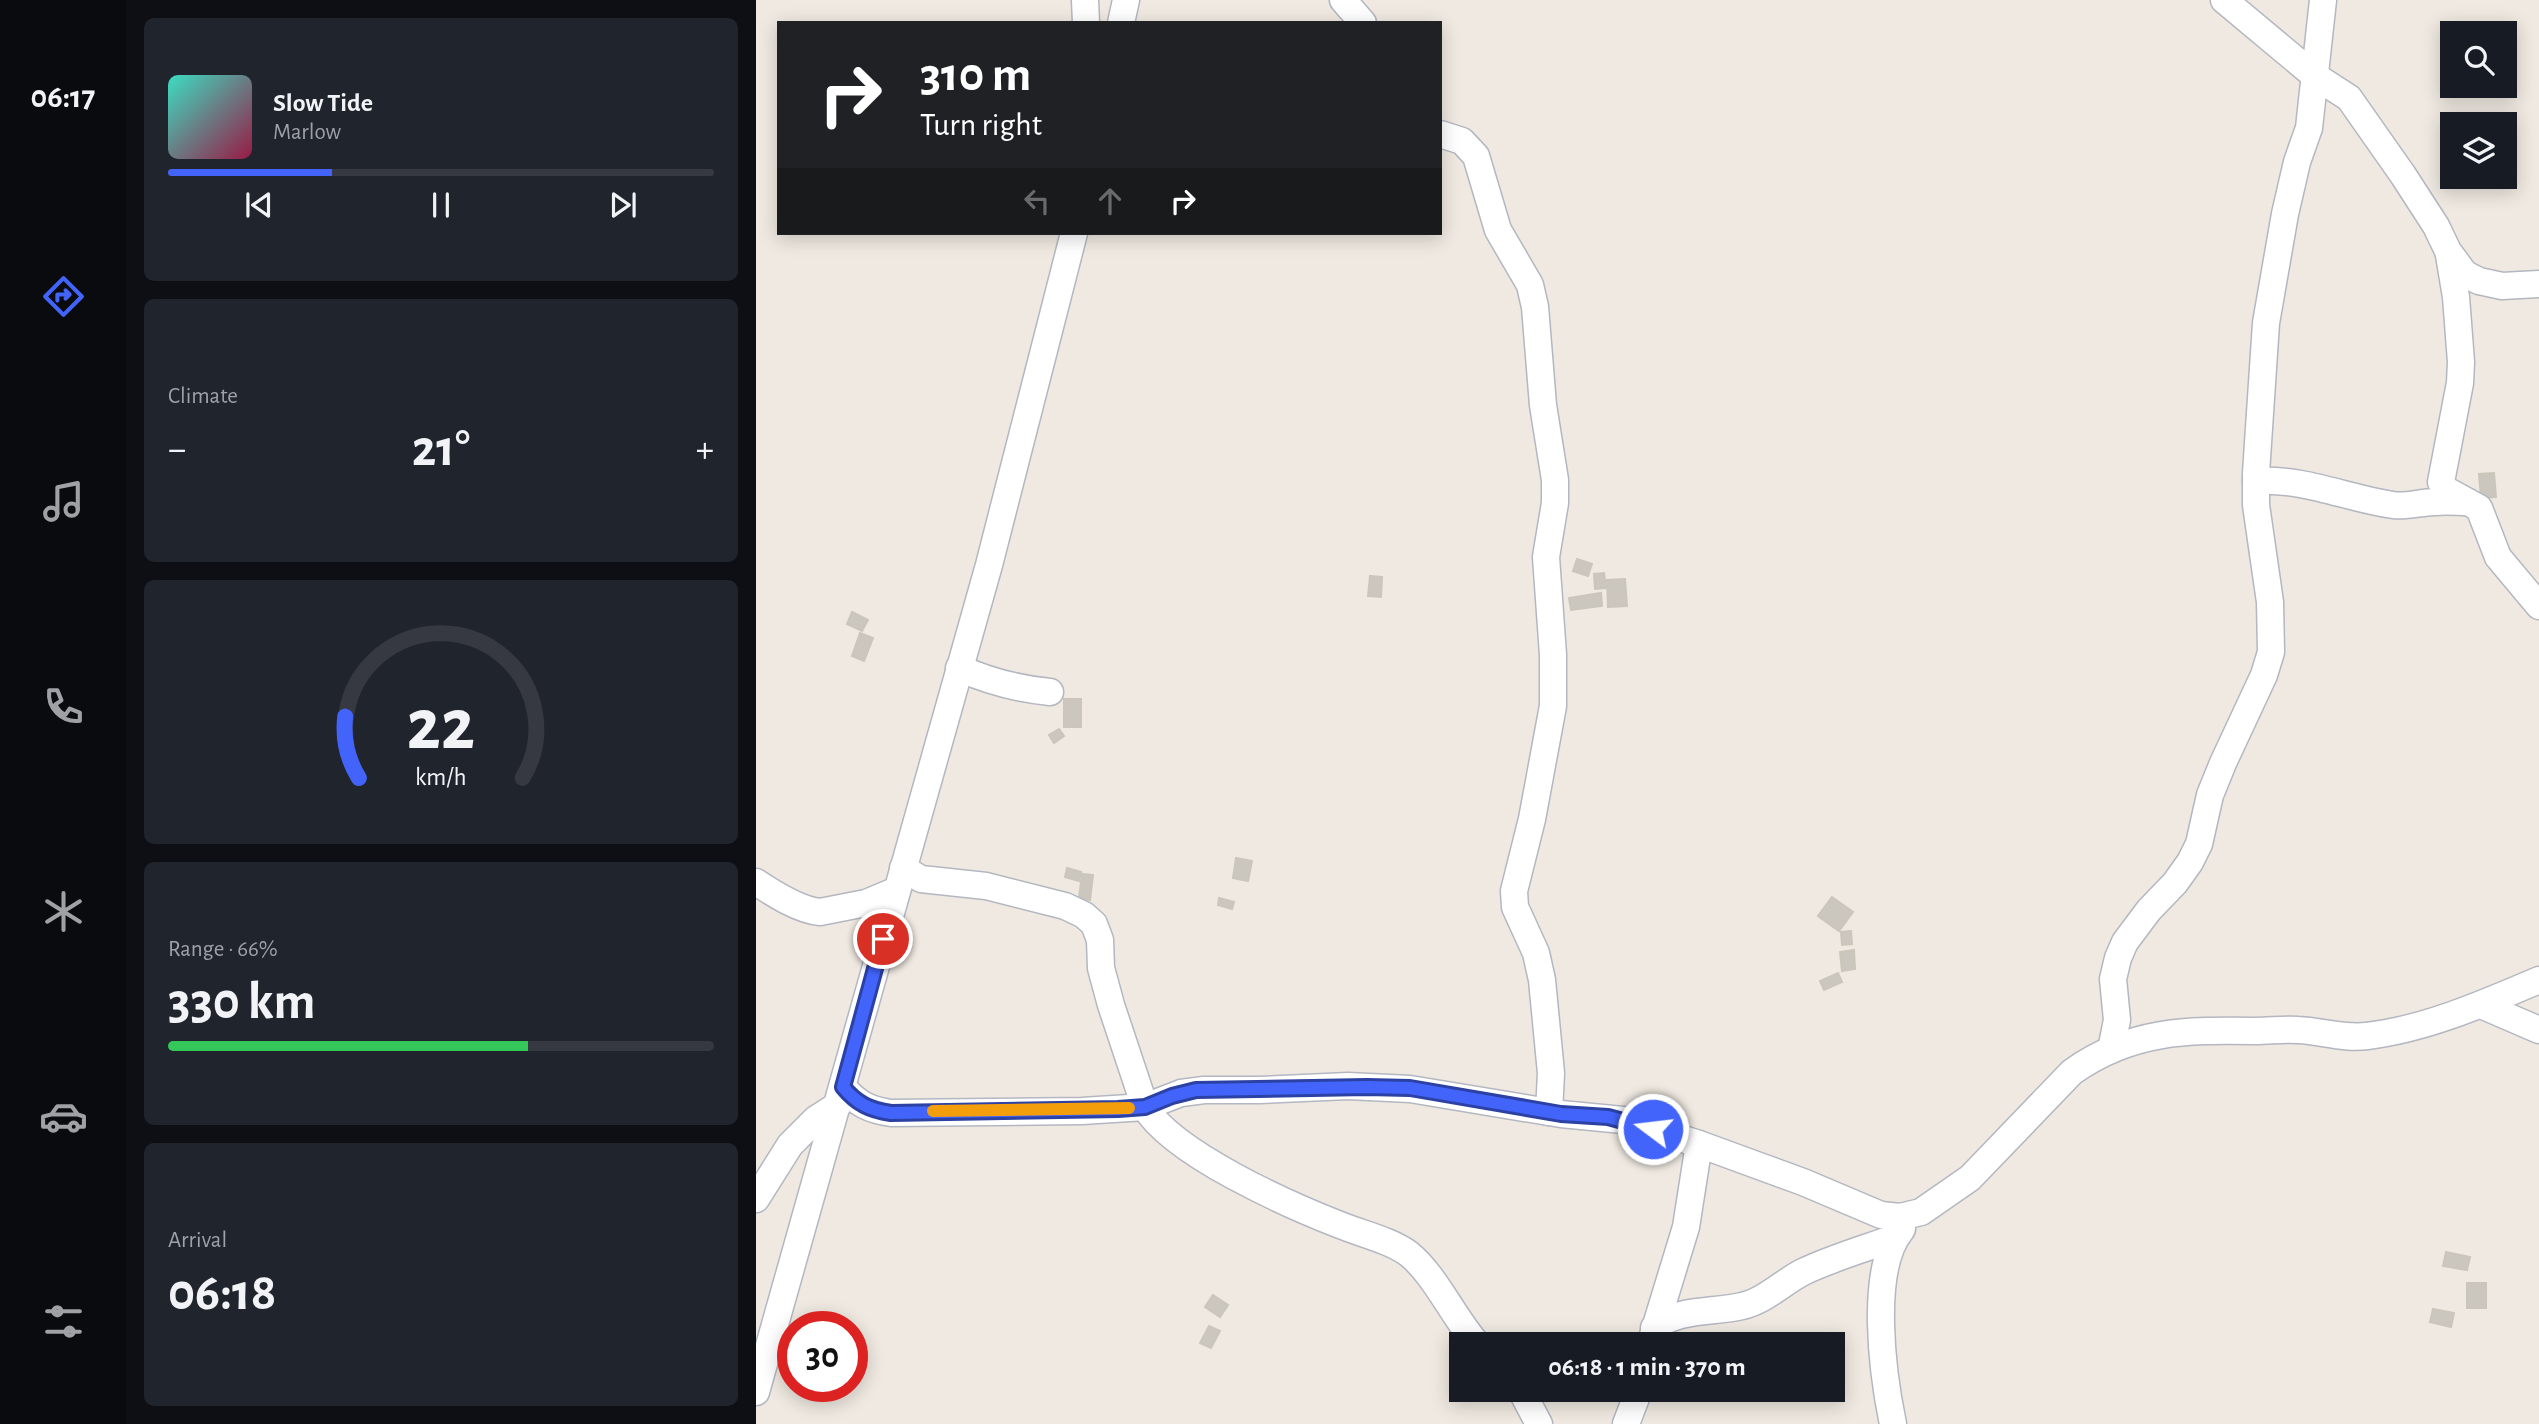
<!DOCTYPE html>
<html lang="en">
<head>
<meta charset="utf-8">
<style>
	body { margin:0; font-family:"Alegreya Sans",sans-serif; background:#20242c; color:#f1f3f6; height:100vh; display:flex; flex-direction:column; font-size:26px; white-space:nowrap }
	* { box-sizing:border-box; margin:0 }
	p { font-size:23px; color:#9ea1a6 }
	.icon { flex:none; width:38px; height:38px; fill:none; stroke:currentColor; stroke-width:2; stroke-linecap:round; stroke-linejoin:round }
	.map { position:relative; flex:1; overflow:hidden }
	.sheet { display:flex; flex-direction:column; gap:18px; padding:18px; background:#0d0f14; width:630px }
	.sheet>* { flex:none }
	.hud { position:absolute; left:21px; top:21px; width:665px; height:214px; border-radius:0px; box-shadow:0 4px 18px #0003; background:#202124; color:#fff; overflow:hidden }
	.tools { position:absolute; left:1684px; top:21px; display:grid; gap:14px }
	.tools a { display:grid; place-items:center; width:77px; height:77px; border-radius:0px; background:#171b24; box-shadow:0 4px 18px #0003; font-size:35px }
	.speed { position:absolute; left:21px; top:1311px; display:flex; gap:14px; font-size:35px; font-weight:700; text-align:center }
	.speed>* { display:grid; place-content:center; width:91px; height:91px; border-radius:50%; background:#171b24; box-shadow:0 4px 18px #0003; line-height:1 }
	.speed .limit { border:10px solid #d22; background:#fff; color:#111 }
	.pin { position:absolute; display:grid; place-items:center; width:60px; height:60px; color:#fff; margin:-30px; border:4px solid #fff; border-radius:50%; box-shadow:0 2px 7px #0007 }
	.me { position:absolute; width:77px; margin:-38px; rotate:285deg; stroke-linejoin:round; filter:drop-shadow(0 0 5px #0008) }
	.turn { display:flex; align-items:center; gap:24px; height:147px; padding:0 28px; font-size:32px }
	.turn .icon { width:91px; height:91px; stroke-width:2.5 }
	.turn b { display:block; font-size:49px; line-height:60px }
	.lanes { display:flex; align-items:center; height:66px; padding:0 28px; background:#0003; justify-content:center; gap:35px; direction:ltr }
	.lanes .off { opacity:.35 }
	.big { font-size:52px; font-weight:700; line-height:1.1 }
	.sheet .card { flex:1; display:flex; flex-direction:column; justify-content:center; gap:10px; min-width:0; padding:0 24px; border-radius:10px; background:#20242c }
	.sheet .dial { align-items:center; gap:0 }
	.dial svg { height:182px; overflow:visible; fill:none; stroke:#363941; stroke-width:7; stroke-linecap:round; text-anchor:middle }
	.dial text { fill:#f1f3f6; stroke:none }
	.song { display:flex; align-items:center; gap:21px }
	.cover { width:84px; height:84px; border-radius:10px; background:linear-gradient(135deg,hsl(170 70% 55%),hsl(340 70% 35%)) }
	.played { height:7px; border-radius:4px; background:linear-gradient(90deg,#4264fb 30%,#363941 30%) }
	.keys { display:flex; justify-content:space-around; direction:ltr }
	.heat { display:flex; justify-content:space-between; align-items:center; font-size:38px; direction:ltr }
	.charge { height:10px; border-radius:5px; background:linear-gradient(90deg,#34c759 66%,#363941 0) }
	.trip { position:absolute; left:693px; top:1332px; width:396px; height:70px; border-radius:0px; background:#171b24; box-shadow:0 4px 18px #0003; font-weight:700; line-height:70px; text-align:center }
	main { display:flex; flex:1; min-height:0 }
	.tabs { display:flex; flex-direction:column; width:126px; justify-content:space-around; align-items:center; background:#090b0e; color:#9ea1a6 }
	.tabs .icon { width:49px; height:49px }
	.tabs .selected { color:#4264fb }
	.tabs b { font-size:32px; color:#f1f3f6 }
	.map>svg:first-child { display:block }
</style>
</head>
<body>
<main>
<nav class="tabs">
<b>06:17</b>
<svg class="icon selected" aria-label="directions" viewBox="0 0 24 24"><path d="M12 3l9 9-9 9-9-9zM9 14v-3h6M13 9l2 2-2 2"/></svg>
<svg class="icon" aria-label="music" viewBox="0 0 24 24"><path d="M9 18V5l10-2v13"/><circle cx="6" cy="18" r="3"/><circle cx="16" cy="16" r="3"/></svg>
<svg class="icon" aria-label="phone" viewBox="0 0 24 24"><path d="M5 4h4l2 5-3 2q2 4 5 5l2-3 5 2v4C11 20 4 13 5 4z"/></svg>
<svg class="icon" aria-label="climate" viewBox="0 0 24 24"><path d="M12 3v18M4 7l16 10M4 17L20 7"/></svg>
<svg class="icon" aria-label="car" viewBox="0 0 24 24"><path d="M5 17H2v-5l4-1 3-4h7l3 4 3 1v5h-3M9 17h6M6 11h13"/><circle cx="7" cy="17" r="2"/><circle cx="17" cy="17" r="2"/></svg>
<svg class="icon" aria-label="filters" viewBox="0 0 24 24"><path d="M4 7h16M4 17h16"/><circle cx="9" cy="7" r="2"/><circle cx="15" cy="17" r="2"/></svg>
</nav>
<section class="sheet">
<div class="card">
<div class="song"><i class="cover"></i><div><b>Slow Tide</b><p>Marlow</p></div></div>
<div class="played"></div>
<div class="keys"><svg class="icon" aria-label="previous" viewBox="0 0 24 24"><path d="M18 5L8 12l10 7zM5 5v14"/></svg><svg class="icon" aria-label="pause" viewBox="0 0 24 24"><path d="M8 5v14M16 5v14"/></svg><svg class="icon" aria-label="next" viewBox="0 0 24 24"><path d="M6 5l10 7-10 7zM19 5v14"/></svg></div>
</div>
<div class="card"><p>Climate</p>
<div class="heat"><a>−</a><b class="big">21°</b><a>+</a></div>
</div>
<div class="card dial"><svg viewBox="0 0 100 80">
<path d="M14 69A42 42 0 1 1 86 69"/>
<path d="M14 69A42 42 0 0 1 8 42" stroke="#4264fb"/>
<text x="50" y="56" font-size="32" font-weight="700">22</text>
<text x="50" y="72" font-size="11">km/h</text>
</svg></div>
<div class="card"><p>Range · 66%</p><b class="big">330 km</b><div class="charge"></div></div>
<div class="card"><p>Arrival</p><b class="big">06:18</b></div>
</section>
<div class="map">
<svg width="1783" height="1424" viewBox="0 0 1783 1424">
	<rect width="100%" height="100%" fill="#efe9e1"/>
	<g fill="#cbc7bf" stroke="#cbc5ba" stroke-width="2">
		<path d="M1738 473 1740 497 1725 498 1723 474Z"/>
		<path d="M821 559 836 564 832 576 817 571Z"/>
		<path d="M848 573 850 588 839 589 838 574Z"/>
		<path d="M614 576 626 577 625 597 612 596Z"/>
		<path d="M869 579 871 606 852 607 851 580Z"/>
		<path d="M845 593 846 606 815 610 813 598Z"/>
		<path d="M96 612 112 620 106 631 91 624Z"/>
		<path d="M104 633 117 638 108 661 96 656Z"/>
		<rect x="308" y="699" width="17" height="28"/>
		<path d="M303 729 308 736 298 743 293 735Z"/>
		<path d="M480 858 496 861 492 881 477 878Z"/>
		<path d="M311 868 325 872 323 881 309 877Z"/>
		<path d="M326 874 337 875 334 900 323 898Z"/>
		<path d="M1076 897 1097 912 1083 931 1062 916Z"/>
		<path d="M463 898 478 902 476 909 462 905Z"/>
		<path d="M1095 931 1096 944 1086 945 1085 932Z"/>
		<path d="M1098 950 1099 969 1086 971 1084 952Z"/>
		<path d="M1082 973 1086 982 1068 990 1064 981Z"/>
		<path d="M1690 1252 1714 1257 1711 1270 1687 1266Z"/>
		<rect x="1711" y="1283" width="19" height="25"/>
		<path d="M457 1295 472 1305 464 1317 449 1307Z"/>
		<path d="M1677 1309 1698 1313 1695 1327 1674 1322Z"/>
		<path d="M453 1326 464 1331 455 1348 444 1343Z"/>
	</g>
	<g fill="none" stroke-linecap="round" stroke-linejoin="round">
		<defs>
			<g id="minor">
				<path d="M329 0 330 23"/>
				<path d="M587 0 607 23"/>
				<path d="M1468 0 1559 76 1593 98 1647 175 1680 226 1692 251 1709 274 1723 281 1746 286 1783 284"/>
				<path d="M365 23 370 0"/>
				<path d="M684 134 706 141 720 156 742 230 774 285 779 307 787 405 799 480V503L790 557 797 655V706L776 819 758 891 759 907 780 953 786 980 795 1073 793 1112"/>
				<path d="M1693 255 1700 297 1705 362 1704 383 1685 482 1690 490 1723 508 1742 557 1783 606"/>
				<path d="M1500 481C1548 478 1590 498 1637 505 1651 507 1665 502 1679 502 1690 501 1701 502 1712 502"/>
				<path d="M203 668C232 681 263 689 294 692"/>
				<path d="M147 868 165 879 230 886 309 906 328 915 338 924 344 940 345 968 355 1005 389 1107C417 1154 533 1205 584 1225 606 1234 634 1240 653 1254 679 1275 698 1318 721 1344"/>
				<path d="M0 882C18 894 43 910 64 912L110 903 141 890"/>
				<path d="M1725 1005 1783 1030"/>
				<path d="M1355 1050 1361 1020 1357 979 1362 958 1369 942 1393 910 1419 883 1434 862 1443 844 1454 795 1467 763 1508 675 1515 652 1514 602 1500 505V473L1510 323 1529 214 1541 162 1553 128 1567 0"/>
				<path d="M87 1087C101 1104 114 1110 135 1113L326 1111 389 1107 425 1093 448 1090H504L592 1086 654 1089 805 1114 867 1120 943 1144 1047 1182 1125 1215 1144 1217 1165 1212 1214 1178 1316 1072C1375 1030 1430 1030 1499 1031 1514 1031 1528 1029 1542 1030 1566 1031 1587 1039 1611 1036 1670 1029 1729 1003 1783 980"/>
				<path d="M0 1199 34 1145 60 1119 82 1105"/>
				<path d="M898 1328C922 1308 957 1313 986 1306 1009 1301 1027 1282 1047 1272 1076 1258 1108 1249 1138 1238"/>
				<path d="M897 1335 930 1227 943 1144"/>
				<path d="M765 1390 783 1424"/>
				<path d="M0 1392 233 565 318 233"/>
				<path d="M870 1424 883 1390"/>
				<path d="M1137 1424C1127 1376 1112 1269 1146 1229"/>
			</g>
		</defs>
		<use href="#minor" stroke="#b4b7c1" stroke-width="29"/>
		<use href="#minor" stroke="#fff" stroke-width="26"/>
	</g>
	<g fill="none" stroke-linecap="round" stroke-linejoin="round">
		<defs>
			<path id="route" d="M127 939 87 1087C101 1104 114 1110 135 1113L362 1109 389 1107 416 1096 440 1090 611 1087 654 1088 805 1114 852 1117 897 1129"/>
		</defs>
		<use href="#route" stroke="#2b41a3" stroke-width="18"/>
		<use href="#route" stroke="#4264fb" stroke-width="12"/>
		<path stroke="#f59e0b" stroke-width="12" d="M177 1111 373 1108"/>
	</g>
</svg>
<div class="tools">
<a><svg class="icon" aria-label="search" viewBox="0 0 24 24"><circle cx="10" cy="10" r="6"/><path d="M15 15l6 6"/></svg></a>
<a><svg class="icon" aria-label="layers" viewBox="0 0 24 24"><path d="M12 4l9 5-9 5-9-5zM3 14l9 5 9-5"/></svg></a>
</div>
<div class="speed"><div class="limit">30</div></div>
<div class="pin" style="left:127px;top:939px;background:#d93025"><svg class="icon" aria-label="arrive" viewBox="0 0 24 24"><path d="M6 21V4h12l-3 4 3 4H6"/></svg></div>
<svg class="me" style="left:897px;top:1129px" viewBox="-20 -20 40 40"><circle r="17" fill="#4264fb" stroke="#fff" stroke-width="3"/><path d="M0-11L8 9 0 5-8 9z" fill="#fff"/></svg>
<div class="trip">06:18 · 1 min · 370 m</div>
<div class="hud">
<div class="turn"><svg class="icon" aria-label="right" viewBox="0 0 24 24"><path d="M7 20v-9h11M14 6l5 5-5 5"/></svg><div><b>310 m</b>Turn right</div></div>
<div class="lanes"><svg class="icon off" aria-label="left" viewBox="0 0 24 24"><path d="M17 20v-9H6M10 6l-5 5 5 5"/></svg><svg class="icon off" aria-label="ahead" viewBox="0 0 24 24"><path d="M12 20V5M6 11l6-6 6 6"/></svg><svg class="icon" aria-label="right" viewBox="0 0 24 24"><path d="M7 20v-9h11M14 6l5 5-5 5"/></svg></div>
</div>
</div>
</main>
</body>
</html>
